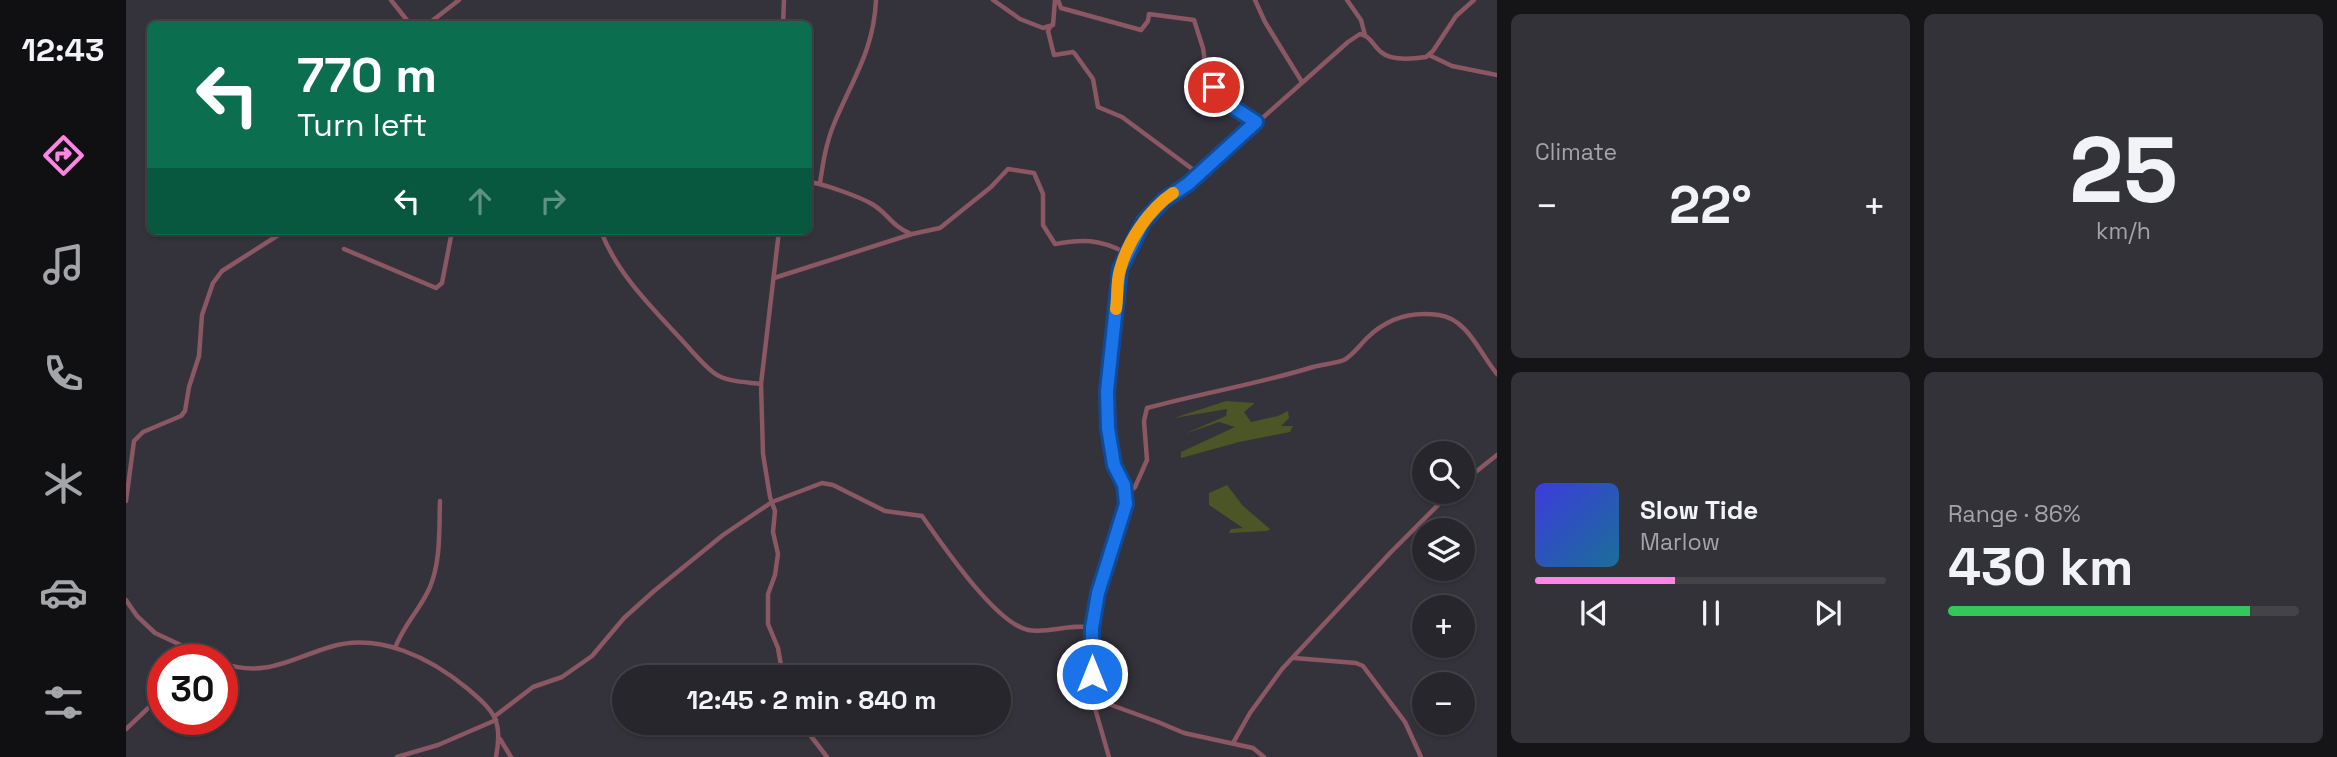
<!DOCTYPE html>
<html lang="en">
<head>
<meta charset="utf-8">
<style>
	body { margin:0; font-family:"Space Grotesk",sans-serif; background:#333238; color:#f1f3f6; height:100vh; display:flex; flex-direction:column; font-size:26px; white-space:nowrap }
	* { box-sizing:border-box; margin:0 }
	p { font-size:23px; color:#a4a5a9 }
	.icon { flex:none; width:38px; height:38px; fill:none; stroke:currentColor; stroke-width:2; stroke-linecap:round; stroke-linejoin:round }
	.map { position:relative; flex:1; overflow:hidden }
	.drawer { display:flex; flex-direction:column; gap:14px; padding:14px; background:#151518; width:840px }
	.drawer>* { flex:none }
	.hud { position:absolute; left:21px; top:21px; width:665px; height:214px; border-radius:10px; box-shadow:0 2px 5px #0004,0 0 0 2px #434348; background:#0b6e4f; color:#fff; overflow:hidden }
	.tools { position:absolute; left:1286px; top:441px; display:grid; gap:14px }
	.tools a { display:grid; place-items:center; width:63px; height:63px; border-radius:50%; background:#27262c; box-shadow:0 2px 5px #0004,0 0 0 2px #434348; font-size:35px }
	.speed { position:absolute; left:21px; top:644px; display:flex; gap:14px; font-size:35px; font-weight:700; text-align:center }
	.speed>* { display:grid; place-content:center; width:91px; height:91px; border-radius:50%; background:#27262c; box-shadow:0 2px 5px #0004,0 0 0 2px #434348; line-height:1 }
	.speed .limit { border:10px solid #d22; background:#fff; color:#111 }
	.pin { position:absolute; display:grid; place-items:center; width:60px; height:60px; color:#fff; margin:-30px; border:4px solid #fff; border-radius:50%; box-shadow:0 2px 7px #0007 }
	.me { position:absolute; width:77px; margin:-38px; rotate:0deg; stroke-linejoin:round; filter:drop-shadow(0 0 5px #0008) }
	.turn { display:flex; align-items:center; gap:24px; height:147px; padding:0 35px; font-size:32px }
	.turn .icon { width:91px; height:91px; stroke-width:2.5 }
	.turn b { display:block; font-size:49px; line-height:60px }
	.lanes { display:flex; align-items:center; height:66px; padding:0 35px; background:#0003; justify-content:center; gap:35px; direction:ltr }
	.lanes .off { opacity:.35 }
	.big { font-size:52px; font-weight:700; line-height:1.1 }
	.drawer .card { flex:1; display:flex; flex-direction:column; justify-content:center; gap:10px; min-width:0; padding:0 24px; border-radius:10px; background:#333238 }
	.drawer .dial { align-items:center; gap:0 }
	.dial b { font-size:91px; line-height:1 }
	.song { display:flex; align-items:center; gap:21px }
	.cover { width:84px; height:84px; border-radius:10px; background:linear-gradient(135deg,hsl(240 70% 55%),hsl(200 70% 35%)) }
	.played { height:7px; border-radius:4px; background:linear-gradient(90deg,#fc86e3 40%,#434348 40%) }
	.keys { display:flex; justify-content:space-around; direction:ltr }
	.heat { display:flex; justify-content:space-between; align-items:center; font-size:38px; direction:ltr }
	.charge { height:10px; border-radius:5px; background:linear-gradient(90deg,#34c759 86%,#434348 0) }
	.drawer .tiles { flex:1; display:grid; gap:14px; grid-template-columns:repeat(2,1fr) }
	.trip { position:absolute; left:486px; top:665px; width:399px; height:70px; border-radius:35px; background:#27262c; box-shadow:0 2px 5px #0004,0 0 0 2px #434348; font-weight:700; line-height:70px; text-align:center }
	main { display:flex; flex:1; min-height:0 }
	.menu { display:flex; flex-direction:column; width:126px; justify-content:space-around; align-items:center; background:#100f12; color:#a4a5a9 }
	.menu .icon { width:49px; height:49px }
	.menu .on { color:#fc86e3 }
	.menu b { font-size:32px; color:#f1f3f6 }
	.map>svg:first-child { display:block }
</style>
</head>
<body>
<main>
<nav class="menu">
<b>12:43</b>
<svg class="icon on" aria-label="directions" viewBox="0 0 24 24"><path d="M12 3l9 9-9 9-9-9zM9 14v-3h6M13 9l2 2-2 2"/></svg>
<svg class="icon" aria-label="music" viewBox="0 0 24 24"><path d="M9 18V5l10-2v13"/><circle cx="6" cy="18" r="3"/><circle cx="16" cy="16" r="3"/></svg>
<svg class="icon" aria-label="phone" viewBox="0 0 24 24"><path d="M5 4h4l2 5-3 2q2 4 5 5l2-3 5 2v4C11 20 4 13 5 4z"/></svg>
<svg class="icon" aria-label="climate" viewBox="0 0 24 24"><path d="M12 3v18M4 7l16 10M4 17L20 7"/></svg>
<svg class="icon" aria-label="car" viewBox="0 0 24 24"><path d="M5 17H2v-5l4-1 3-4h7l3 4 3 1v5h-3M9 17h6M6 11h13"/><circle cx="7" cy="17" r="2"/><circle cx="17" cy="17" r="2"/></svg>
<svg class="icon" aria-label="filters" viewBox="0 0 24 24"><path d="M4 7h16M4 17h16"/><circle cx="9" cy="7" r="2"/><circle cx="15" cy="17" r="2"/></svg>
</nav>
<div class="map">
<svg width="1371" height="757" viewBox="0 0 1371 757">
	<rect width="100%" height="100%" fill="#34323a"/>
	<g fill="#4c5525">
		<path d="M1100 401 1129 403 1118 412 1125 422 1152 416 1162 411 1163 418 1155 426H1167L1164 432 1113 442 1055 458V452L1109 427 1093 422 1058 434 1100 416 1101 409 1048 418Z"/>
		<path d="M1101 485 1117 506 1144 529 1141 531 1103 533 1105 529 1117 528 1083 505V493Z"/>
	</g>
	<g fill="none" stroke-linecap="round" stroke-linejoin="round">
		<g stroke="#8b5763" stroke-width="4.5">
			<path d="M265 0 284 24"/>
			<path d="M867 0 894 19 917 28 927 25 929 0"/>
			<path d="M932 0 935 8 1015 30 1022 21 1023 14 1068 20 1077 48 1079 62 1092 95 1130 122"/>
			<path d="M1129 0 1139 22 1176 82"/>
			<path d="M1221 0 1235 20 1239 35"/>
			<path d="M302 24 333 0"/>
			<path d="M657 24 658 0"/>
			<path d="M924 27 922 31 928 55 947 52 949 54 967 79 972 107 996 117 1073 174"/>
			<path d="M1303 55 1326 66 1371 75"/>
			<path d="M682 182C696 183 734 197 746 204 763 214 764 225 785 234"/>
			<path d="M694 183C697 163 700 143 708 124 726 80 748 50 750 0"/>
			<path d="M475 231C490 272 525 307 554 338 565 350 576 364 588 373 600 382 620 382 635 384L637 454 644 497 649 511 647 532 652 554 649 575 642 594V624L652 648 657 677"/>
			<path d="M218 249 310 288 316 283 326 231"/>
			<path d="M648 278 786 234 814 228 865 187 882 169 908 173 917 194V225L929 244C956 239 973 239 998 252V256"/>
			<path d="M635 384 653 231"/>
			<path d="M1337 482 1371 455"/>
			<path d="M1000 495 1009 487 1021 460 1018 421 1021 408C1076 393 1132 384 1187 367 1197 364 1208 364 1218 360 1227 355 1233 346 1241 338 1261 318 1285 311 1313 315 1342 319 1354 354 1371 374"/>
			<path d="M0 501 8 441 17 432 55 416 59 411 63 387 73 356 76 315 87 283 96 271 154 234"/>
			<path d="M0 600 11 616 29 633 87 660"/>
			<path d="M269 648C278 624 294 610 304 587 315 560 313 529 314 501"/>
			<path d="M1168 658 1230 663 1237 666 1279 722 1295 757"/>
			<path d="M96 663C139 678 164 659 204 647 253 632 305 658 342 689 369 712 377 721 370 757"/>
			<path d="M966 698 983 757"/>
			<path d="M369 716 407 687 436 677 466 656 498 618 528 591 597 535 646 502 696 483 707 485 759 511 796 516C816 544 869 623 902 630 923 634 945 623 966 628"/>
			<path d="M679 723 684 735 701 757"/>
			<path d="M0 729 37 694"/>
			<path d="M374 739 385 757"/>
			<path d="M1107 743 1124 713 1156 669 1265 552 1325 492"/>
			<path d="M271 757 312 745 370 720"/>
			<path d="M1138 757 1127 748 1058 733 1032 722 966 698 967 687 966 628 972 593 1000 504 997 485 988 465 982 428 980 392 994 269 1018 221 1038 200 1062 184 1222 42 1234 34C1245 36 1247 46 1255 52 1265 61 1287 59 1300 57L1307 51 1330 16 1348 0"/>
		</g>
	</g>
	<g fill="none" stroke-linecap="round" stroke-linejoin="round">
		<defs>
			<path id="route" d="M966 674V628L972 593 1000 504 998 485 988 465 982 428 981 391 994 269 1018 221 1038 200 1062 184 1130 122 1099 102 1088 87"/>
		</defs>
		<use href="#route" stroke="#114b97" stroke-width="18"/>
		<use href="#route" stroke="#1a73e8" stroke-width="12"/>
		<path stroke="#f59e0b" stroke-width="12" d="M990 309C992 297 990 282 994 270 1001 242 1023 209 1047 193"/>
	</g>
</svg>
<div class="tools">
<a><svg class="icon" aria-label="search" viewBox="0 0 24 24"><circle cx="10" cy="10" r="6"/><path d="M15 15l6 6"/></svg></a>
<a><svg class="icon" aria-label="layers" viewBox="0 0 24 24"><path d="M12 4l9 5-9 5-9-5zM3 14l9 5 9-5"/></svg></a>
<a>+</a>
<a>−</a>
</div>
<div class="speed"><div class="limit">30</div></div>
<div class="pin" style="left:1088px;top:87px;background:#d93025"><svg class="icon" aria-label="arrive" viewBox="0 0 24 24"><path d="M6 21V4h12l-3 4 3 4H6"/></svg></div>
<svg class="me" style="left:966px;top:674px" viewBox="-20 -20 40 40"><circle r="17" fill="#1a73e8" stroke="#fff" stroke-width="3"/><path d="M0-11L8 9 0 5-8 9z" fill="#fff"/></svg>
<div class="trip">12:45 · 2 min · 840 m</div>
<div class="hud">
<div class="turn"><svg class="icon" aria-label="left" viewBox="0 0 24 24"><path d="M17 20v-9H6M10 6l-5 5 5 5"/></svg><div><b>770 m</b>Turn left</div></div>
<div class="lanes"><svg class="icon" aria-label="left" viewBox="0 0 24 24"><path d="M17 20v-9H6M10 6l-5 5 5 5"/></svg><svg class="icon off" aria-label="ahead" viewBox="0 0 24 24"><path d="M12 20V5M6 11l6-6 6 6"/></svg><svg class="icon off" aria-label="right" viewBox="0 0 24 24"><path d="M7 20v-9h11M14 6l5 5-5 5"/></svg></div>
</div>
</div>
<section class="drawer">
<div class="tiles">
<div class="card"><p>Climate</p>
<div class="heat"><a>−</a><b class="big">22°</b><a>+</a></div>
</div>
<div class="card dial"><b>25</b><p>km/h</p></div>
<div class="card">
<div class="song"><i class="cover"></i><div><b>Slow Tide</b><p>Marlow</p></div></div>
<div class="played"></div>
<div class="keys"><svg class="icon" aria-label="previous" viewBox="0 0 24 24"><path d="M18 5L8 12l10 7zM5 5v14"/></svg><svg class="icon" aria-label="pause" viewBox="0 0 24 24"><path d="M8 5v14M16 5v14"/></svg><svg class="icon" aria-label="next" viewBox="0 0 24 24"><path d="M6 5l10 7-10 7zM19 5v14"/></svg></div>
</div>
<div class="card"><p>Range · 86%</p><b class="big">430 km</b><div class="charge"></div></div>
</div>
</section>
</main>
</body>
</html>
